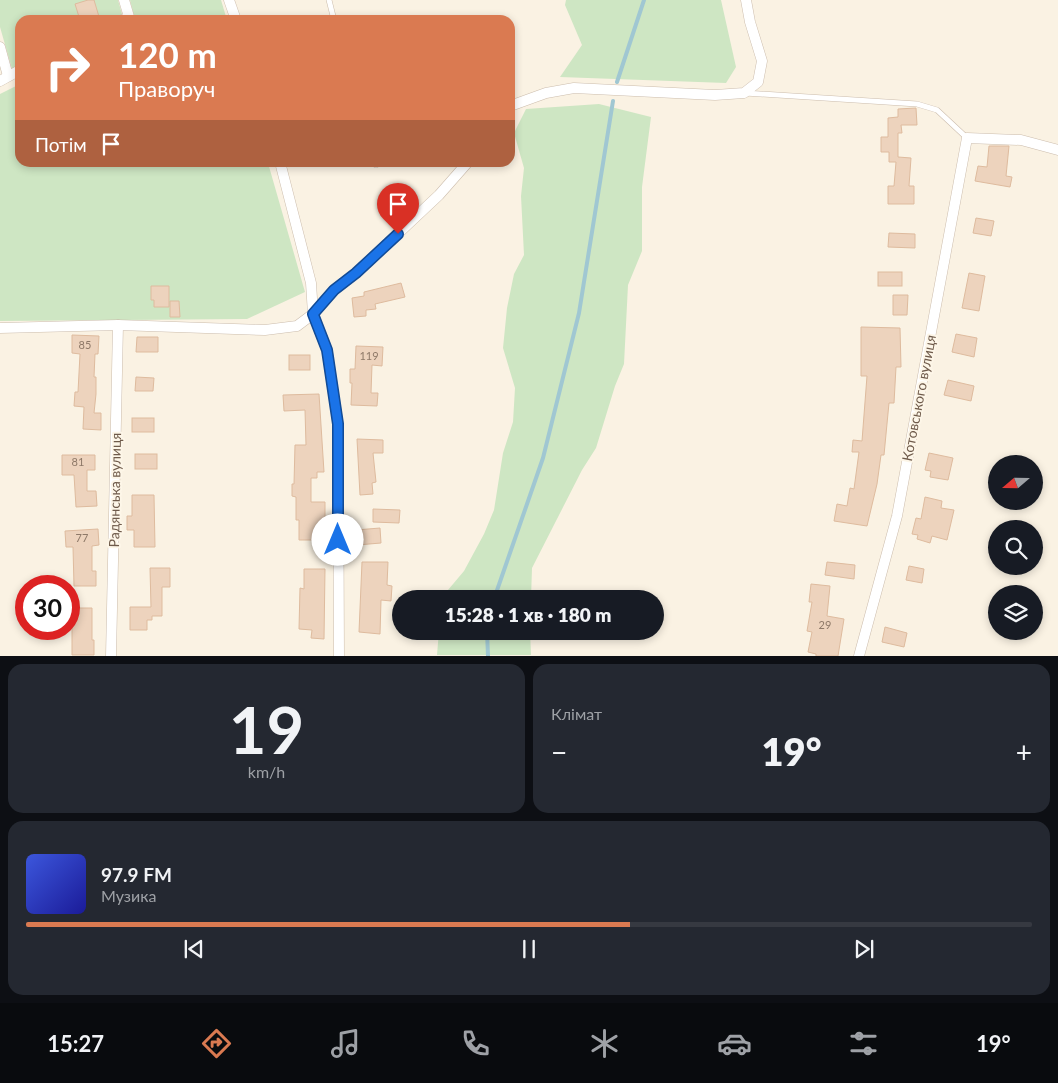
<!DOCTYPE html>
<html lang="uk">
<head>
<meta charset="utf-8">
<style>
	body { margin:0; font-family:Lato,sans-serif; background:#242831; color:#f1f3f6; height:100vh; display:flex; flex-direction:column; font-size:19px; white-space:nowrap }
	* { box-sizing:border-box; margin:0 }
	p { font-size:16px; color:#9ea1a6 }
	.icon { flex:none; width:28px; height:28px; fill:none; stroke:currentColor; stroke-width:2; stroke-linecap:round; stroke-linejoin:round }
	.map { position:relative; height:656px; overflow:hidden }
	.sheet { display:flex; flex-direction:column; gap:8px; padding:8px; background:#0d0f14; flex:1 }
	.sheet>* { flex:none }
	.top-card { position:absolute; left:15px; top:15px; width:500px; height:152px; border-radius:15px; box-shadow:0 2px 8px #0003; background:#da7a51; color:#fff; overflow:hidden }
	.needle { width:32px; rotate:250deg }
	.fabs { position:absolute; left:988px; top:455px; display:grid; gap:10px }
	.fabs a { display:grid; place-items:center; width:55px; height:55px; border-radius:50%; background:#171b24; box-shadow:0 2px 8px #0003; font-size:25px }
	.speed { position:absolute; left:15px; top:575px; display:flex; gap:10px; font-size:25px; font-weight:700; text-align:center }
	.speed>* { display:grid; place-content:center; width:65px; height:65px; border-radius:50%; background:#171b24; box-shadow:0 2px 8px #0003; line-height:1 }
	.speed .limit { border:8px solid #d22; background:#fff; color:#111 }
	.pin { position:absolute; display:grid; place-items:center; width:42px; height:42px; color:#fff; margin:-51px -21px; border-radius:50% 50% 50% 0; rotate:-45deg; box-shadow:0 0 5px #0007 }
	.pin .icon { rotate:45deg }
	.me { position:absolute; width:55px; margin:-28px; rotate:0deg; stroke-linejoin:round; filter:drop-shadow(0 0 4px #0008) }
	.turn { display:flex; align-items:center; gap:18px; height:105px; padding:0 20px; font-size:22px }
	.turn .icon { width:65px; height:65px; stroke-width:2.5 }
	.turn b { display:block; font-size:35px; line-height:42px }
	.then { display:flex; align-items:center; height:48px; padding:0 20px; background:#0003; gap:10px; font-size:19px }
	.big { font-size:38px; font-weight:800; line-height:1.1 }
	.sheet .tile { flex:1; display:flex; flex-direction:column; justify-content:center; gap:8px; min-width:0; padding:0 18px; border-radius:15px; background:#242831 }
	.sheet .dial { align-items:center; gap:0 }
	.dial b { font-size:65px; line-height:1 }
	.song { display:flex; align-items:center; gap:15px }
	.cover { width:60px; height:60px; border-radius:8px; background:linear-gradient(135deg,hsl(230 70% 55%),hsl(240 70% 35%)) }
	.played { height:5px; border-radius:2px; background:linear-gradient(90deg,#da7a51 60%,#363941 60%) }
	.keys { display:flex; justify-content:space-around; direction:ltr }
	.heat { display:flex; justify-content:space-between; align-items:center; font-size:28px; direction:ltr }
	.sheet .tiles { flex:1; display:grid; gap:8px; grid-template-columns:1fr 1fr }
	.tile:last-child { grid-column:span 2 }
	.trip { position:absolute; left:392px; top:590px; width:272px; height:50px; border-radius:25px; background:#171b24; box-shadow:0 2px 8px #0003; font-weight:800; line-height:50px; text-align:center }
	.tabs { display:flex; height:80px; justify-content:space-around; align-items:center; background:#090b0e; color:#9ea1a6 }
	.tabs .icon { width:35px; height:35px }
	.tabs .active { color:#da7a51 }
	.tabs b { font-size:22px; color:#f1f3f6 }
	.map>svg:first-child { display:block }
</style>
</head>
<body>
<div class="map">
<svg width="1058" height="656" viewBox="0 0 1058 656">
	<rect width="100%" height="100%" fill="#faf2e3"/>
	<g fill="#cee6c3">
		<path d="M0 0H118L122 14 111 20H20V65L12 69 0 27Z"/>
		<path d="M130 0H221L227 20H135Z"/>
		<path d="M566 0H721L736 67 726 83 560 77 582 45 565 5Z"/>
		<path d="M20 84V162L268 163 305 292 247 319 0 321V94Z"/>
		<path d="M599 104 651 117 642 187V251L628 285 624 364 615 386 596 448 582 470 532 568 531 599H445L448 590 464 571 484 534 494 510 503 453 513 422 515 388 503 348 507 308 514 274 524 255 521 196 524 168 514 133 526 109Z"/>
		<path d="M439 631H530L531 655H437Z"/>
	</g>
	<g fill="none" stroke-linecap="round" stroke-linejoin="round">
		<g stroke="#a0c7d2" stroke-width="4">
			<path d="M617 82 644 0"/>
			<path d="M494 599 543 458 579 313 613 101"/>
			<path d="M487 631 488 656"/>
		</g>
	</g>
	<g fill="#edd3bd" stroke="#debb9e">
		<path d="M88 0H94L100 20H80L75 4Z"/>
		<path d="M916 108 917 125H901L902 133H898V157L911 158 909 186H914V204H888V186H894L896 162H889V152H881V137H888V118L898 117V109Z"/>
		<path d="M989 146H1009L1006 176 1012 177 1010 187 975 181 978 166 987 167Z"/>
		<path d="M976 218 994 221 991 236 973 233Z"/>
		<path d="M889 233 915 234V248L888 247Z"/>
		<rect x="878" y="272" width="24" height="14"/>
		<path d="M969 273 985 276 979 311 962 308Z"/>
		<path d="M401 283 405 297 375 304 376 309 366 310V316L354 317 352 298 364 296V292Z"/>
		<path d="M151 286H169V307H154V300H151Z"/>
		<path d="M893 295H908L907 315H893Z"/>
		<path d="M170 301H179L180 317H170Z"/>
		<path d="M861 327 900 328 901 367H896L894 403H889L884 455H881L877 484 867 526 834 521 837 504 847 506 850 488 854 489 859 452H852L853 440 862 441 867 376H861Z"/>
		<path d="M956 334 977 338 974 357 952 352Z"/>
		<path d="M72 335 99 336 98 354H95L94 377H96V394L94 413H101V430L83 429 84 407 74 406 75 392H78L80 354 72 353Z"/>
		<path d="M137 337H158V352H136Z"/>
		<path d="M356 346 383 347 382 366 372 365 371 393H378L377 406 351 405 352 383H350V369H355Z"/>
		<rect x="289" y="355" width="21" height="15"/>
		<path d="M136 377 154 378 153 391H135Z"/>
		<path d="M948 380 974 386 971 401 944 395Z"/>
		<path d="M319 394 324 472H317V478H311V502H325V540H299V520H296V497L292 496V484H294L295 445H306L305 410 284 411 283 395Z"/>
		<rect x="132" y="418" width="22" height="14"/>
		<path d="M357 439 383 440V453H373L376 482 372 483 373 494 360 495Z"/>
		<path d="M929 453 953 458 948 480 930 477 931 471 925 470Z"/>
		<rect x="135" y="454" width="22" height="15"/>
		<path d="M62 455H95V470H87V491H96L97 506 76 507 74 475H62Z"/>
		<path d="M132 495H154L155 547H134V530H127V516H132Z"/>
		<path d="M925 497 942 501 941 508 954 510 947 540 932 536 930 543 917 539 918 535 912 534 916 518 921 519Z"/>
		<path d="M373 509 400 510 399 523 373 522Z"/>
		<path d="M380 528 381 543 357 545 356 530Z"/>
		<path d="M98 529 99 545 92 546V571H96V586H74L73 547H66L65 531Z"/>
		<path d="M362 562H388L387 585 392 586 391 601 381 600 380 634 359 632Z"/>
		<path d="M827 562 855 565 854 579 825 575Z"/>
		<path d="M909 566 924 569 922 583 906 580Z"/>
		<path d="M150 568H170V587H162V616H152V620H147V630H130V607H151Z"/>
		<path d="M304 569H325L324 639 311 638 312 630 299 629 300 588 304 589Z"/>
		<path d="M811 584 830 586 827 616 844 619 838 656H816V654L808 652 812 632 807 631 812 602H809Z"/>
		<path d="M70 608H92V640H94V655H72V622H70Z"/>
		<path d="M885 627 907 633 904 647 882 642Z"/>
	</g>
	<g fill="none" stroke-linecap="round" stroke-linejoin="round">
		<defs>
			<g id="service">
				<path d="M329 0 334 20"/>
				<path d="M745 93 917 104 937 110 967 138"/>
				<path d="M376 162V165"/>
			</g>
			<g id="minor">
				<path d="M229 0 236 20"/>
				<path d="M122 20 129 17 124 0"/>
				<path d="M0 47 8 76"/>
				<path d="M0 81 20 70"/>
				<path d="M510 106 546 93 574 88 715 95 744 93 758 82 762 61 750 22 746 0"/>
				<path d="M280 162 311 283 313 314 327 350 338 424 339 656"/>
				<path d="M0 328 118 325 265 330 297 326 313 314 334 290 356 273 439 195 468 162"/>
				<path d="M111 656 118 325"/>
				<path d="M859 656 897 516 967 138 1021 140 1058 150"/>
			</g>
		</defs>
		<use href="#service" stroke="#ccbdad" stroke-width="6"/>
		<use href="#minor" stroke="#ccbdad" stroke-width="11"/>
		<use href="#service" stroke="#fff" stroke-width="5"/>
		<use href="#minor" stroke="#fff" stroke-width="10"/>
	</g>
	<g fill="none" stroke-linecap="round" stroke-linejoin="round">
		<defs>
			<path id="route" d="M338 540V424L327 350 313 314 334 290 356 273 398 234"/>
		</defs>
		<use href="#route" stroke="#114b97" stroke-width="12"/>
		<use href="#route" stroke="#1a73e8" stroke-width="9"/>
	</g>
	<g text-anchor="middle" stroke-width="4" stroke-linejoin="round" paint-order="stroke">
		<g font-size="11" fill="#8e7968">
			<text x="85" y="349">85</text>
			<text x="369" y="360">119</text>
			<text x="78" y="466">81</text>
			<text x="82" y="542">77</text>
			<text x="825" y="629">29</text>
		</g>
		<g font-size="14" fill="#6f5b4b" stroke="#fdf6e8">
			<text transform="translate(919 398) rotate(-79)" y="5">Котовського вулиця</text>
			<text transform="translate(115 490) rotate(-89)" y="5">Радянська вулиця</text>
		</g>
	</g>
</svg>
<div class="fabs">
<a><svg class="needle" viewBox="-14 -14 28 28"><path d="M0-13l5 13h-10z" fill="#e53935"/><path d="M0 13l5-13h-10z" fill="#9ea1a6"/></svg></a>
<a><svg class="icon" aria-label="search" viewBox="0 0 24 24"><circle cx="10" cy="10" r="6"/><path d="M15 15l6 6"/></svg></a>
<a><svg class="icon" aria-label="layers" viewBox="0 0 24 24"><path d="M12 4l9 5-9 5-9-5zM3 14l9 5 9-5"/></svg></a>
</div>
<div class="speed"><div class="limit">30</div></div>
<div class="pin" style="left:398px;top:234px;background:#d93025"><svg class="icon" aria-label="arrive" viewBox="0 0 24 24"><path d="M6 21V4h12l-3 4 3 4H6"/></svg></div>
<svg class="me" style="left:338px;top:540px" viewBox="-20 -20 40 40"><circle r="19" fill="#fff"/><path d="M0-13L10 11 0 6-10 11z" fill="#1a73e8"/></svg>
<div class="trip">15:28 · 1 хв · 180 m</div>
<div class="top-card">
<div class="turn"><svg class="icon" aria-label="right" viewBox="0 0 24 24"><path d="M7 20v-9h11M14 6l5 5-5 5"/></svg><div><b>120 m</b>Праворуч</div></div>
<div class="then">Потім<svg class="icon" aria-label="arrive" viewBox="0 0 24 24"><path d="M6 21V4h12l-3 4 3 4H6"/></svg></div>
</div>
</div>
<section class="sheet">
<div class="tiles">
<div class="tile dial"><b>19</b><p>km/h</p></div>
<div class="tile"><p>Клімат</p>
<div class="heat"><a>−</a><b class="big">19°</b><a>+</a></div>
</div>
<div class="tile">
<div class="song"><i class="cover"></i><div><b>97.9 FM</b><p>Музика</p></div></div>
<div class="played"></div>
<div class="keys"><svg class="icon" aria-label="previous" viewBox="0 0 24 24"><path d="M18 5L8 12l10 7zM5 5v14"/></svg><svg class="icon" aria-label="pause" viewBox="0 0 24 24"><path d="M8 5v14M16 5v14"/></svg><svg class="icon" aria-label="next" viewBox="0 0 24 24"><path d="M6 5l10 7-10 7zM19 5v14"/></svg></div>
</div>
</div>
</section>
<nav class="tabs">
<b>15:27</b>
<svg class="icon active" aria-label="directions" viewBox="0 0 24 24"><path d="M12 3l9 9-9 9-9-9zM9 14v-3h6M13 9l2 2-2 2"/></svg>
<svg class="icon" aria-label="music" viewBox="0 0 24 24"><path d="M9 18V5l10-2v13"/><circle cx="6" cy="18" r="3"/><circle cx="16" cy="16" r="3"/></svg>
<svg class="icon" aria-label="phone" viewBox="0 0 24 24"><path d="M5 4h4l2 5-3 2q2 4 5 5l2-3 5 2v4C11 20 4 13 5 4z"/></svg>
<svg class="icon" aria-label="climate" viewBox="0 0 24 24"><path d="M12 3v18M4 7l16 10M4 17L20 7"/></svg>
<svg class="icon" aria-label="car" viewBox="0 0 24 24"><path d="M5 17H2v-5l4-1 3-4h7l3 4 3 1v5h-3M9 17h6M6 11h13"/><circle cx="7" cy="17" r="2"/><circle cx="17" cy="17" r="2"/></svg>
<svg class="icon" aria-label="filters" viewBox="0 0 24 24"><path d="M4 7h16M4 17h16"/><circle cx="9" cy="7" r="2"/><circle cx="15" cy="17" r="2"/></svg>
<b>19°</b>
</nav>
</body>
</html>
